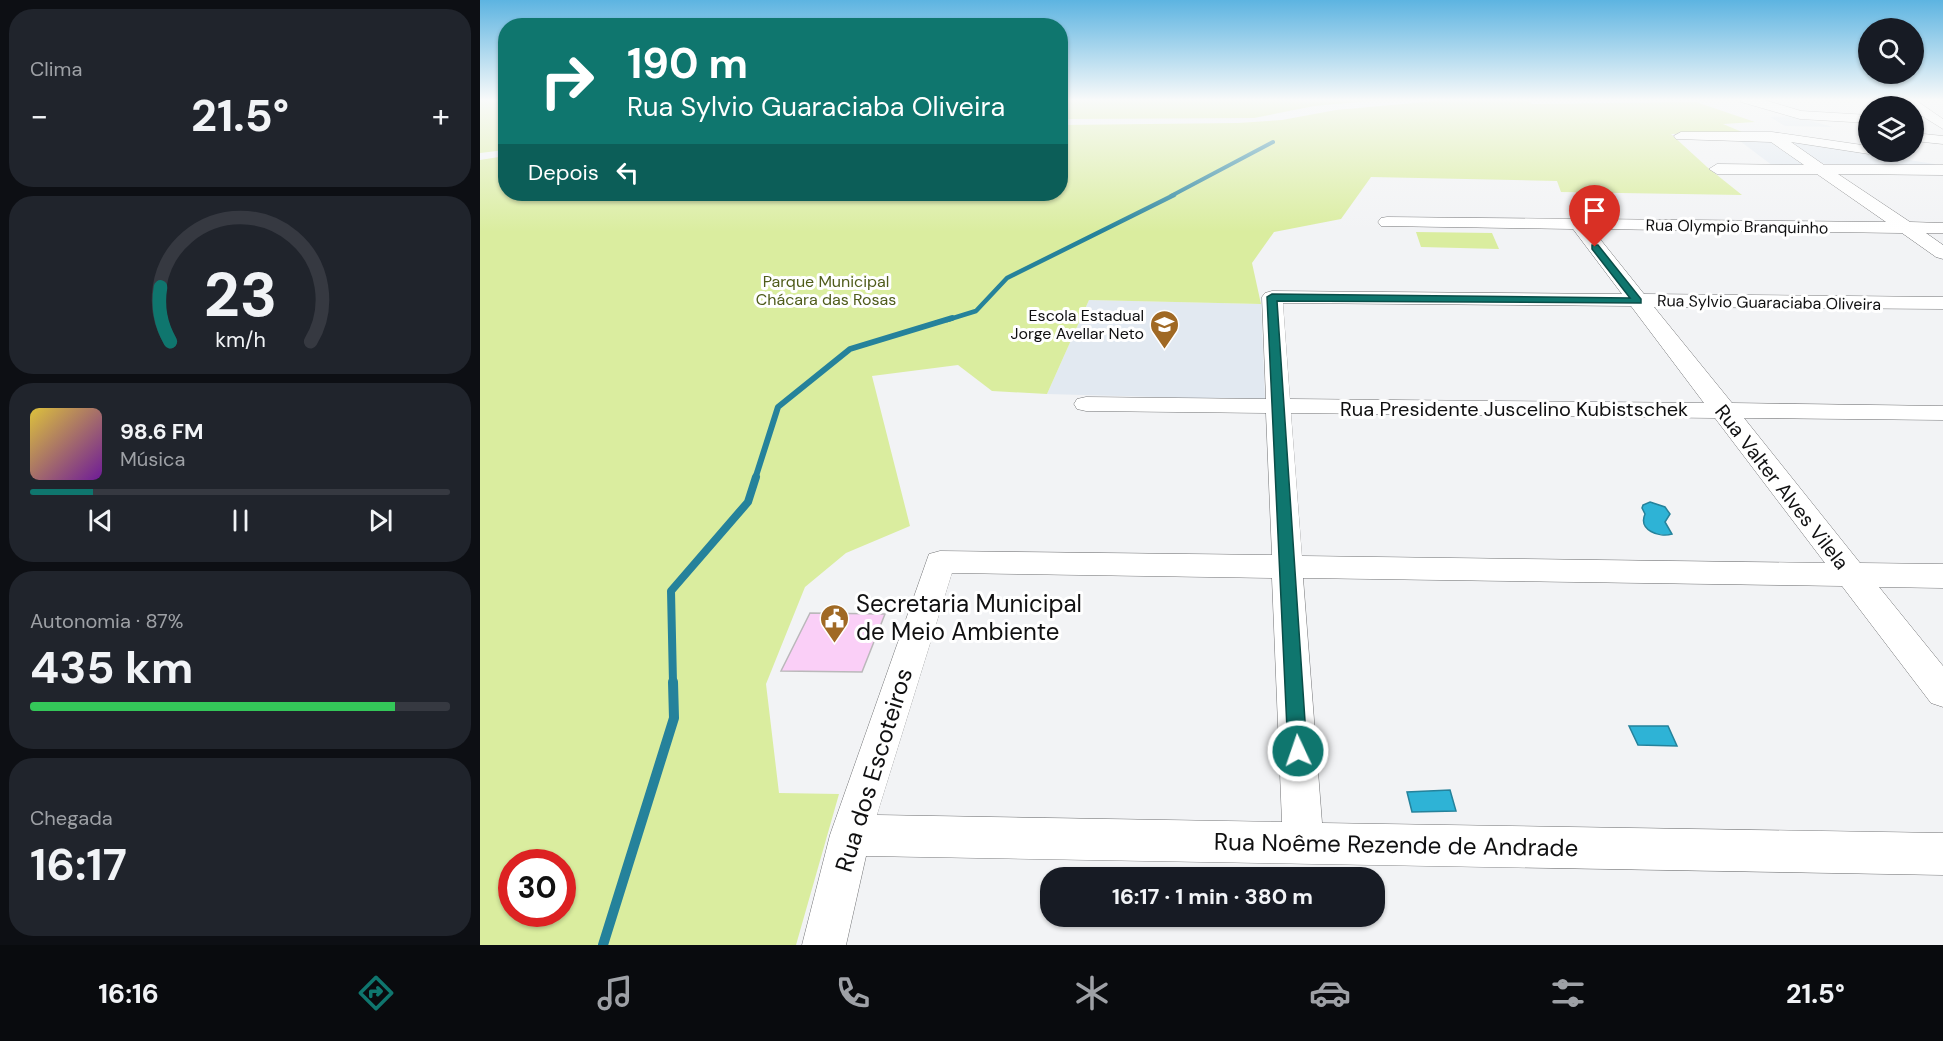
<!DOCTYPE html>
<html lang="pt">
<head>
<meta charset="utf-8">
<style>
	body { margin:0; font-family:"DM Sans",sans-serif; background:#20242c; color:#f1f3f6; height:100vh; display:flex; flex-direction:column; font-size:22px; white-space:nowrap }
	* { box-sizing:border-box; margin:0 }
	p { font-size:20px; color:#9ea1a6 }
	.icon { flex:none; width:33px; height:33px; fill:none; stroke:currentColor; stroke-width:2; stroke-linecap:round; stroke-linejoin:round }
	.map { position:relative; flex:1; overflow:hidden }
	.panel { display:flex; flex-direction:column; gap:9px; padding:9px; background:#0d0f14; width:480px }
	.panel>* { flex:none }
	.hud { position:absolute; left:18px; top:18px; width:570px; height:183px; border-radius:24px; box-shadow:0 2px 4px #0004; background:#0f766e; color:#fff; overflow:hidden }
	.controls { position:absolute; left:1378px; top:18px; display:grid; gap:12px }
	.controls a { display:grid; place-items:center; width:66px; height:66px; border-radius:50%; background:#171b24; box-shadow:0 2px 4px #0004; font-size:30px }
	.speed { position:absolute; left:18px; top:849px; display:flex; gap:12px; font-size:30px; font-weight:700; text-align:center }
	.speed>* { display:grid; place-content:center; width:78px; height:78px; border-radius:50%; background:#171b24; box-shadow:0 2px 4px #0004; line-height:1 }
	.speed .limit { border:9px solid #d22; background:#fff; color:#111 }
	.pin { position:absolute; display:grid; place-items:center; width:51px; height:51px; color:#fff; margin:-62px -26px; border-radius:50% 50% 50% 0; rotate:-45deg; box-shadow:0 0 6px #0007 }
	.pin .icon { rotate:45deg }
	.me { position:absolute; width:66px; margin:-33px; rotate:357deg; stroke-linejoin:round; filter:drop-shadow(0 0 4px #0008) }
	.turn { display:flex; align-items:center; gap:21px; height:126px; padding:0 30px; font-size:27px }
	.turn .icon { width:78px; height:78px; stroke-width:2.5 }
	.turn b { display:block; font-size:42px; line-height:51px }
	.then { display:flex; align-items:center; height:57px; padding:0 30px; background:#0003; gap:12px; font-size:22px }
	.big { font-size:45px; font-weight:700; line-height:1.1 }
	.panel .tile { flex:1; display:flex; flex-direction:column; justify-content:center; gap:9px; min-width:0; padding:0 21px; border-radius:24px; background:#20242c }
	.panel .dial { align-items:center; gap:0 }
	.dial svg { height:156px; overflow:visible; fill:none; stroke:#363941; stroke-width:7; stroke-linecap:round; text-anchor:middle }
	.dial text { fill:#f1f3f6; stroke:none }
	.song { display:flex; align-items:center; gap:18px }
	.cover { width:72px; height:72px; border-radius:9px; background:linear-gradient(135deg,hsl(50 70% 55%),hsl(280 70% 35%)) }
	.played { height:6px; border-radius:3px; background:linear-gradient(90deg,#0f766e 15%,#363941 15%) }
	.keys { display:flex; justify-content:space-around; direction:ltr }
	.heat { display:flex; justify-content:space-between; align-items:center; font-size:33px; direction:ltr }
	.charge { height:9px; border-radius:4px; background:linear-gradient(90deg,#34c759 87%,#363941 0) }
	.trip { position:absolute; left:560px; top:867px; width:345px; height:60px; border-radius:24px; background:#171b24; box-shadow:0 2px 4px #0004; font-weight:700; line-height:60px; text-align:center }
	.tabs { display:flex; height:96px; justify-content:space-around; align-items:center; background:#090b0e; color:#9ea1a6 }
	.tabs .icon { width:42px; height:42px }
	.tabs .active { color:#0f766e }
	.tabs b { font-size:27px; color:#f1f3f6 }
	main { display:flex; flex:1; min-height:0 }
	.map>svg:first-child { display:block }
</style>
</head>
<body>
<main>
<section class="panel">
<div class="tile"><p>Clima</p>
<div class="heat"><a>−</a><b class="big">21.5°</b><a>+</a></div>
</div>
<div class="tile dial"><svg viewBox="0 0 100 80">
<path d="M14 69A42 42 0 1 1 86 69"/>
<path d="M14 69A42 42 0 0 1 9 41" stroke="#0f766e"/>
<text x="50" y="56" font-size="32" font-weight="700">23</text>
<text x="50" y="72" font-size="11">km/h</text>
</svg></div>
<div class="tile">
<div class="song"><i class="cover"></i><div><b>98.6 FM</b><p>Música</p></div></div>
<div class="played"></div>
<div class="keys"><svg class="icon" aria-label="previous" viewBox="0 0 24 24"><path d="M18 5L8 12l10 7zM5 5v14"/></svg><svg class="icon" aria-label="pause" viewBox="0 0 24 24"><path d="M8 5v14M16 5v14"/></svg><svg class="icon" aria-label="next" viewBox="0 0 24 24"><path d="M6 5l10 7-10 7zM19 5v14"/></svg></div>
</div>
<div class="tile"><p>Autonomia · 87%</p><b class="big">435 km</b><div class="charge"></div></div>
<div class="tile"><p>Chegada</p><b class="big">16:17</b></div>
</section>
<div class="map">
<svg width="1463" height="945" viewBox="0 0 1463 945">
	<rect width="100%" height="100%" fill="#f2f3f5"/>
	<g fill="#e2e9f1">
		<path d="M1313 116 1353 127 1305 126 1290 117Z"/>
		<path d="M1256 138 1291 140 1323 163 1321 166H1293Z"/>
		<path d="M1311 141 1454 164 1457 166 1345 164 1338 162Z"/>
		<path d="M609 300 781 304 785 400 567 394Z"/>
	</g>
	<g fill="#daed9f" fill-rule="evenodd">
		<path d="M0 99H25V150L0 153Z"/>
		<path d="M581 99H912L834 106 774 118 581 119Z"/>
		<path d="M978 99H1045L1052 104 1216 102 1275 122 1243 124 1262 132 1191 134 1227 167 1262 195 1081 192 1077 181 891 177 861 219 794 232 772 263 781 304 609 300 567 394 512 391 478 365 392 376 430 526 366 553 325 587 286 684 299 793 359 794 316 945H0V160L25 156 26 194H580L581 125 758 123 802 120 856 110ZM32 862H82V914H32Z"/>
		<path d="M936 232 1012 233 1019 249 941 247Z"/>
	</g>
	<g fill="#2eb3d6" stroke="#25829b" stroke-width="1.5">
		<path d="M1170 502 1185 507 1190 514 1185 522 1192 534C1179 538 1158 530 1165 514L1162 508 1163 505Z"/>
		<path d="M1149 726H1188L1197 746 1158 745Z"/>
		<path d="M970 790 976 811 932 812 927 792Z"/>
	</g>
	<g fill="none" stroke-linecap="round" stroke-linejoin="round">
		<path stroke="#25829b" stroke-width="4" d="M691 196 793 142"/>
		<path stroke="#25829b" stroke-width="4.5" d="M467 320 496 311 527 278 694 195"/>
		<path stroke="#25829b" stroke-width="6" d="M275 479 298 407 370 349 472 318"/>
		<path stroke="#25829b" stroke-width="8" d="M193 683 191 591 268 502 276 477"/>
		<path stroke="#25829b" stroke-width="10" d="M123 945 194 718 193 682"/>
	</g>
	<path fill="#facff7" stroke="#bab8ba" stroke-width="1.5" d="M330 613 405 614 382 672 301 671Z"/>
	<g fill="none" stroke-linecap="round" stroke-linejoin="round">
		<defs>
			<g id="street">
				<path d="M1260 99H1281L1321 111 1389 115V123L1320 119 1261 102Z"/>
				<path d="M1419 99H1434L1463 119V129L1434 111V106H1427Z"/>
				<path d="M1201 132H1292L1389 146V152H1395L1389 154 1311 142 1344 165H1463V175L1358 174 1430 222 1463 223V233H1446L1463 245V259L1456 257 1422 233 1112 229 1164 294 1463 297V309L1174 307 1252 403 1463 406V420L1264 418 1380 563 1463 564V588L1399 587 1463 666V707L1451 703 1362 586 823 578 842 823 1463 833V875L386 856 366 945H322L350 835 449 554 460 551 792 555 786 413 606 411 597 409 594 404 597 399 606 397 786 399 782 297 785 293 792 291 1142 294 1093 229 901 226 898 222 901 218 907 217 1406 222 1337 174H1237L1229 169 1237 164 1324 165 1291 142 1196 139 1194 136ZM803 303 1151 306 1224 403 810 399ZM811 413 1235 418 1345 563 822 556ZM472 573 792 578 802 822 397 815Z"/>
				<path d="M1434 133 1463 136V144L1434 141Z"/>
			</g>
		</defs>
		<use href="#street" stroke="#727375" stroke-width="1"/>
		<use href="#street" fill="#fff" fill-rule="evenodd"/>
	</g>
	<linearGradient id="sky" x2="0" y2="1"><stop stop-color="#5db4e1"/><stop offset="0.43" stop-color="#f9fafa"/><stop offset="1" stop-color="#f9fafa" stop-opacity="0"/></linearGradient>
	<rect width="1463" height="232" fill="url(#sky)"/>
	<path fill="#0f766e" stroke="#0a4d48" stroke-width="1.5" d="M1112 245H1118L1161 299V303L797 301 827 751 825 757 818 760 811 757 808 751 787 297 792 294 1150 298 1112 249Z"/>
	<defs>
		<symbol id="school-pin" viewBox="-11 -11 22 30"><path d="M0 17L-7.5 6A9.5 9.5 0 1 1 7.5 6Z" fill="#a06924" stroke="#fff"/><path d="M0-5L7-2L0 1L-7-2ZM-4 1L0 2.5L4 1V4Q0 6-4 4Z" fill="#fff"/></symbol>
		<symbol id="civic-pin" viewBox="-11 -11 22 30"><path d="M0 17L-7.5 6A9.5 9.5 0 1 1 7.5 6Z" fill="#a06924" stroke="#fff"/><path d="M-.6-6.5H3V-4.5H.6V-3L4-1V1h2V6H-6V1h2V-1L-.6-3ZM-1.2 2.5V6h2.4V2.5Z" fill="#fff"/></symbol>
	</defs>
	<g fill-rule="evenodd">
		<use href="#school-pin" x="668" y="308" width="33" height="45"/>
		<use href="#civic-pin" x="338" y="602" width="33" height="45"/>
	</g>
	<g text-anchor="middle" stroke-width="6" stroke-linejoin="round" paint-order="stroke">
		<g font-size="16" fill="#101011" stroke="#fff">
			<text transform="translate(1257 226) rotate(1)" y="6">Rua Olympio Branquinho</text>
			<text transform="translate(1289 302) rotate(1)" y="6">Rua Sylvio Guaraciaba Oliveira</text>
		</g>
		<g font-size="16" fill="#4f5c1b" stroke="#fff">
			<text x="346" y="287">Parque Municipal<tspan x="346" dy="18">Chácara das Rosas</tspan></text>
		</g>
		<g font-size="16" fill="#101011" stroke="#fff" text-anchor="end">
			<text x="664" y="321">Escola Estadual<tspan x="664" dy="18">Jorge Avellar Neto</tspan></text>
		</g>
		<g font-size="20" fill="#101011" stroke="#fff">
			<text x="1034" y="416">Rua Presidente Juscelino Kubistschek</text>
			<text transform="translate(1302 487) rotate(52)" y="7">Rua Valter Alves Vilela</text>
		</g>
		<g font-size="24" fill="#101011" stroke="#fff" text-anchor="start">
			<text x="376" y="612">Secretaria Municipal<tspan x="376" dy="28">de Meio Ambiente</tspan></text>
		</g>
		<g font-size="24" fill="#101011" stroke="#fff">
			<text transform="translate(394 770) rotate(-73)" y="8">Rua dos Escoteiros</text>
			<text transform="translate(916 845) rotate(1)" y="8">Rua Noême Rezende de Andrade</text>
		</g>
	</g>
</svg>
<div class="controls">
<a><svg class="icon" aria-label="search" viewBox="0 0 24 24"><circle cx="10" cy="10" r="6"/><path d="M15 15l6 6"/></svg></a>
<a><svg class="icon" aria-label="layers" viewBox="0 0 24 24"><path d="M12 4l9 5-9 5-9-5zM3 14l9 5 9-5"/></svg></a>
</div>
<div class="speed"><div class="limit">30</div></div>
<div class="pin" style="left:1115px;top:247px;background:#d93025"><svg class="icon" aria-label="arrive" viewBox="0 0 24 24"><path d="M6 21V4h12l-3 4 3 4H6"/></svg></div>
<svg class="me" style="left:818px;top:751px" viewBox="-20 -20 40 40"><circle r="17" fill="#0f766e" stroke="#fff" stroke-width="3"/><path d="M0-11L8 9 0 5-8 9z" fill="#fff"/></svg>
<div class="trip">16:17 · 1 min · 380 m</div>
<div class="hud">
<div class="turn"><svg class="icon" aria-label="right" viewBox="0 0 24 24"><path d="M7 20v-9h11M14 6l5 5-5 5"/></svg><div><b>190 m</b>Rua Sylvio Guaraciaba Oliveira</div></div>
<div class="then">Depois<svg class="icon" aria-label="left" viewBox="0 0 24 24"><path d="M17 20v-9H6M10 6l-5 5 5 5"/></svg></div>
</div>
</div>
</main>
<nav class="tabs">
<b>16:16</b>
<svg class="icon active" aria-label="directions" viewBox="0 0 24 24"><path d="M12 3l9 9-9 9-9-9zM9 14v-3h6M13 9l2 2-2 2"/></svg>
<svg class="icon" aria-label="music" viewBox="0 0 24 24"><path d="M9 18V5l10-2v13"/><circle cx="6" cy="18" r="3"/><circle cx="16" cy="16" r="3"/></svg>
<svg class="icon" aria-label="phone" viewBox="0 0 24 24"><path d="M5 4h4l2 5-3 2q2 4 5 5l2-3 5 2v4C11 20 4 13 5 4z"/></svg>
<svg class="icon" aria-label="climate" viewBox="0 0 24 24"><path d="M12 3v18M4 7l16 10M4 17L20 7"/></svg>
<svg class="icon" aria-label="car" viewBox="0 0 24 24"><path d="M5 17H2v-5l4-1 3-4h7l3 4 3 1v5h-3M9 17h6M6 11h13"/><circle cx="7" cy="17" r="2"/><circle cx="17" cy="17" r="2"/></svg>
<svg class="icon" aria-label="filters" viewBox="0 0 24 24"><path d="M4 7h16M4 17h16"/><circle cx="9" cy="7" r="2"/><circle cx="15" cy="17" r="2"/></svg>
<b>21.5°</b>
</nav>
</body>
</html>
